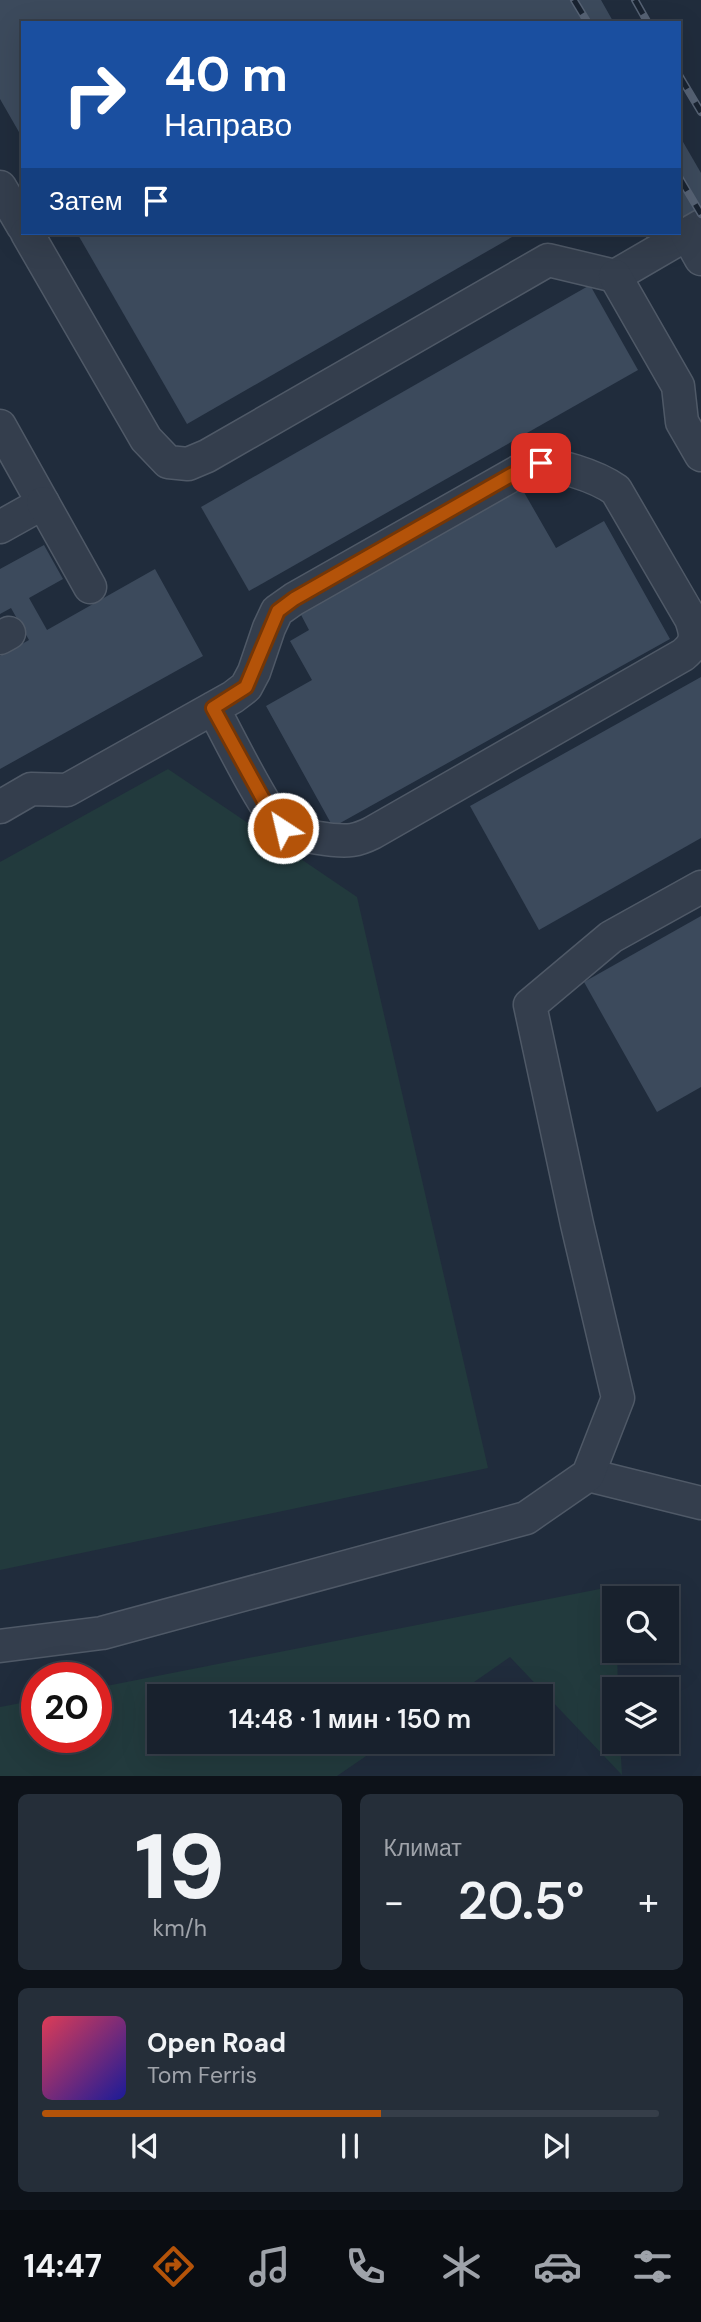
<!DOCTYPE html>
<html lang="ru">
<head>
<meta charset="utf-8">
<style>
	body { margin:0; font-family:"DM Sans",sans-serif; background:#252e39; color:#f1f3f6; height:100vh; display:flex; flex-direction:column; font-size:26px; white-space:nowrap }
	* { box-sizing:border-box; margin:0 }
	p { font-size:23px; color:#9fa3aa }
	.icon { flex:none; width:38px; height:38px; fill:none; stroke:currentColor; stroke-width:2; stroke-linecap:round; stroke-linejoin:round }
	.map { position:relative; height:1776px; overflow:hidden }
	.details { display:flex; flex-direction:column; gap:18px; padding:18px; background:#0d1219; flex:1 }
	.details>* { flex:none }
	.hud { position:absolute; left:21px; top:21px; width:660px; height:214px; border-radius:0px; box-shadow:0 7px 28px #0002,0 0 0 2px #363e49; background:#1a4fa0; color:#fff; overflow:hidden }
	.fabs { position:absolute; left:602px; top:1586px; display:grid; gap:14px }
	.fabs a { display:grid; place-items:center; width:77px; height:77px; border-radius:0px; background:#18212d; box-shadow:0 7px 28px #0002,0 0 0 2px #363e49; font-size:35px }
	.speed { position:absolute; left:21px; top:1662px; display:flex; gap:14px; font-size:35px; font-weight:700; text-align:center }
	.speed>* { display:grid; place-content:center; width:91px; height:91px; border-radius:50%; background:#18212d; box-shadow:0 7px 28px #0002,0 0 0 2px #363e49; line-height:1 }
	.speed .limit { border:10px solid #d22; background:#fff; color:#111 }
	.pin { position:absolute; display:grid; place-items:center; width:60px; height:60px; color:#fff; margin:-30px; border-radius:14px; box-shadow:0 4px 10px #0006 }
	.me { position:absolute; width:77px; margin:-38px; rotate:325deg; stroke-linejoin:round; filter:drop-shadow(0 0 5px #0008) }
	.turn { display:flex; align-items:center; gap:24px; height:147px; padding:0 28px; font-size:32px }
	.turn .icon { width:91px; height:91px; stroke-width:2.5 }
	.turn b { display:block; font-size:49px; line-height:60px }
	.then { display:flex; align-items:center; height:66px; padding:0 28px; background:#0003; gap:14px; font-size:26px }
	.big { font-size:52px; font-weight:600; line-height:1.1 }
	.details .widget { flex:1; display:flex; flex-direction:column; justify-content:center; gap:10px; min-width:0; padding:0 24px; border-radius:10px; background:#252e39 }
	.details .dial { align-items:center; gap:0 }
	.dial b { font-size:91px; line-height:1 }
	.song { display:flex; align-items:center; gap:21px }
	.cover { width:84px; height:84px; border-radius:10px; background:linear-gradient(135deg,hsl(350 70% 55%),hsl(240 70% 35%)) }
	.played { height:7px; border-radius:4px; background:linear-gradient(90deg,#b45309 55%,#363e49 55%) }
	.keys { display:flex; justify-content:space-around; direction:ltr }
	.heat { display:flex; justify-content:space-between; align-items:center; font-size:38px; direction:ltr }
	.details .tiles { flex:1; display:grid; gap:18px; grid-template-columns:1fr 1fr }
	.widget:last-child { grid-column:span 2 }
	.trip { position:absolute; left:147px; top:1684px; width:406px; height:70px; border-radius:0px; background:#18212d; box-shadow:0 7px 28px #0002,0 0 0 2px #363e49; font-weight:600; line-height:70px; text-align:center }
	.tab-bar { display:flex; height:112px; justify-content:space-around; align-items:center; background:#0a0d12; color:#9fa3aa }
	.tab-bar .icon { width:49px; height:49px }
	.tab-bar .active { color:#b45309 }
	.tab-bar b { font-size:32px; color:#f1f3f6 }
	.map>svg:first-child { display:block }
</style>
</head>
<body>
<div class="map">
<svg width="701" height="1776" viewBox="0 0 701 1776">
	<rect width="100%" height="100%" fill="#202c3c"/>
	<g fill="#223a3d">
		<path d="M168 769 357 897 488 1468 0 1570V862Z"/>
		<path d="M615 1586 614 1650H617L618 1689H614V1741H620L622 1775 510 1657 454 1696H159V1741H388L337 1776H0V1707L37 1700V1738H96V1688Z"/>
	</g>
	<g fill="#3c4a5c">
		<path d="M0 0H601L614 23H23V139L0 99Z"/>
		<path d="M679 135 701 173V208L679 221Z"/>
		<path d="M77 233H519L187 424Z"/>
		<path d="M643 233H659L647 239Z"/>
		<path d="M590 285 638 370 249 591 201 507Z"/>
		<path d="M521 487 556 548 604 521 670 639 333 827 266 706 312 680 290 641 309 630 299 611Z"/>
		<path d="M44 545 63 579 29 598 47 630 155 569 203 656 0 769V656L29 640 11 608 0 614V569Z"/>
		<path d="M701 677V838L539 930 470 806Z"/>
		<path d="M701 916V1087L657 1112 584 982Z"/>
	</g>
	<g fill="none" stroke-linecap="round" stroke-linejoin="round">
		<defs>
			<g id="minor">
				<path d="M0 187 23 226"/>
				<path d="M27 233 146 439 168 462 188 464 207 456 548 260 615 276 701 226"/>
				<path d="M687 234 701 259"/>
				<path d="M615 276 678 386 682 422 701 455"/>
				<path d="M0 426 43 503 0 527"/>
				<path d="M43 503 90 587"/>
				<path d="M0 638 9 633"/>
				<path d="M0 807 31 789 67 790 233 697 246 687 254 672 269 628 277 611 294 599 530 465C553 461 598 477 616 490L691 619C697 636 697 643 683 655L372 833C366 836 359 839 352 840 337 842 296 836 284 828 268 818 225 730 213 708"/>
				<path d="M588 1475 701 1503"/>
				<path d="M0 1646 102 1633 526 1518 588 1475 618 1398 577 1224 530 1005 611 937 701 887"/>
			</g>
		</defs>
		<use href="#minor" stroke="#4f5967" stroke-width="35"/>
		<use href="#minor" stroke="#343e4d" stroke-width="32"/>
		<defs>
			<g id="rail">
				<path d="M574 0 588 23"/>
				<path d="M635 0 648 23"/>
				<path d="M679 75 701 112"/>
				<path d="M679 177 701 214"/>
			</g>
		</defs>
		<use href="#rail" stroke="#566274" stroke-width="8"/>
		<use href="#rail" stroke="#192331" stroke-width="5" stroke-dasharray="16" stroke-linecap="butt"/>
	</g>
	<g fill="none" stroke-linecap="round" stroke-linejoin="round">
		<defs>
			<path id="route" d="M283 828 269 810 213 708 246 687 278 611 294 599 520 470 541 463"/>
		</defs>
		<use href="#route" stroke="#753606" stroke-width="18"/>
		<use href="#route" stroke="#b45309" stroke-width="12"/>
	</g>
</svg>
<div class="fabs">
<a><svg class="icon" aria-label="search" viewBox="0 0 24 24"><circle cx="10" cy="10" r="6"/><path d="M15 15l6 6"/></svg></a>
<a><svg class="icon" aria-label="layers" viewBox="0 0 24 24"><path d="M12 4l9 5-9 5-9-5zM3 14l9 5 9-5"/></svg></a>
</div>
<div class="speed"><div class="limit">20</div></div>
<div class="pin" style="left:541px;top:463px;background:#d93025"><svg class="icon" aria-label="arrive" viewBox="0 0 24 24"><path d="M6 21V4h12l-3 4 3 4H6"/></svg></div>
<svg class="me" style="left:283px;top:828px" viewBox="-20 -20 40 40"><circle r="17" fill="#b45309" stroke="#fff" stroke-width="3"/><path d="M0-11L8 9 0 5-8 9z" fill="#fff"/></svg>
<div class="trip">14:48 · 1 мин · 150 m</div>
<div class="hud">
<div class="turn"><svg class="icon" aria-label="right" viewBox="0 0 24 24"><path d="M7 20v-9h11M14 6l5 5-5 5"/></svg><div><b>40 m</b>Направо</div></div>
<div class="then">Затем<svg class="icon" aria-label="arrive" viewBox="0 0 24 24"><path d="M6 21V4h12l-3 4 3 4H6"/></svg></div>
</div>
</div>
<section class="details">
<div class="tiles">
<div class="widget dial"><b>19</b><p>km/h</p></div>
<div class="widget"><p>Климат</p>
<div class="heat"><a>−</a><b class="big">20.5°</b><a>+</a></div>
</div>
<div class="widget">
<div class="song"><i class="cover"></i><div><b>Open Road</b><p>Tom Ferris</p></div></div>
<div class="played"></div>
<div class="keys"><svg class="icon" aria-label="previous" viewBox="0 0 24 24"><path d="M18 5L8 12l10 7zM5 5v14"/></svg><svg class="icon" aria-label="pause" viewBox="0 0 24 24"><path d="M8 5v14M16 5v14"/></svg><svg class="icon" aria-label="next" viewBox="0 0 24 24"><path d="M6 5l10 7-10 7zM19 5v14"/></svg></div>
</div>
</div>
</section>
<nav class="tab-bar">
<b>14:47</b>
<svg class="icon active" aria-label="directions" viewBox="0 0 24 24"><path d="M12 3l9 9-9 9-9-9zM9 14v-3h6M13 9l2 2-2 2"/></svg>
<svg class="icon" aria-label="music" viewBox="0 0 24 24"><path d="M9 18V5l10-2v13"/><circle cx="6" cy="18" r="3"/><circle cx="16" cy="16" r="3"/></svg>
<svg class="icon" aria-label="phone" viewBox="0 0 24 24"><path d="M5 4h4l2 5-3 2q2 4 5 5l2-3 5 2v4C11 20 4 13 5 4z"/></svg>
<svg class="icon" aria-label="climate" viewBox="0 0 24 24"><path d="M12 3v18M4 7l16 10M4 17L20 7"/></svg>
<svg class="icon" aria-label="car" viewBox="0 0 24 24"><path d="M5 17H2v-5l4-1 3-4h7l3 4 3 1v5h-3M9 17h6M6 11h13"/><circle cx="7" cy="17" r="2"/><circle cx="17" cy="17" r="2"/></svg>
<svg class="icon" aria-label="filters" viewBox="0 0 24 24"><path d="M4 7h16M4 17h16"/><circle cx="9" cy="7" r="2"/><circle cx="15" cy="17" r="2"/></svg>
</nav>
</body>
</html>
